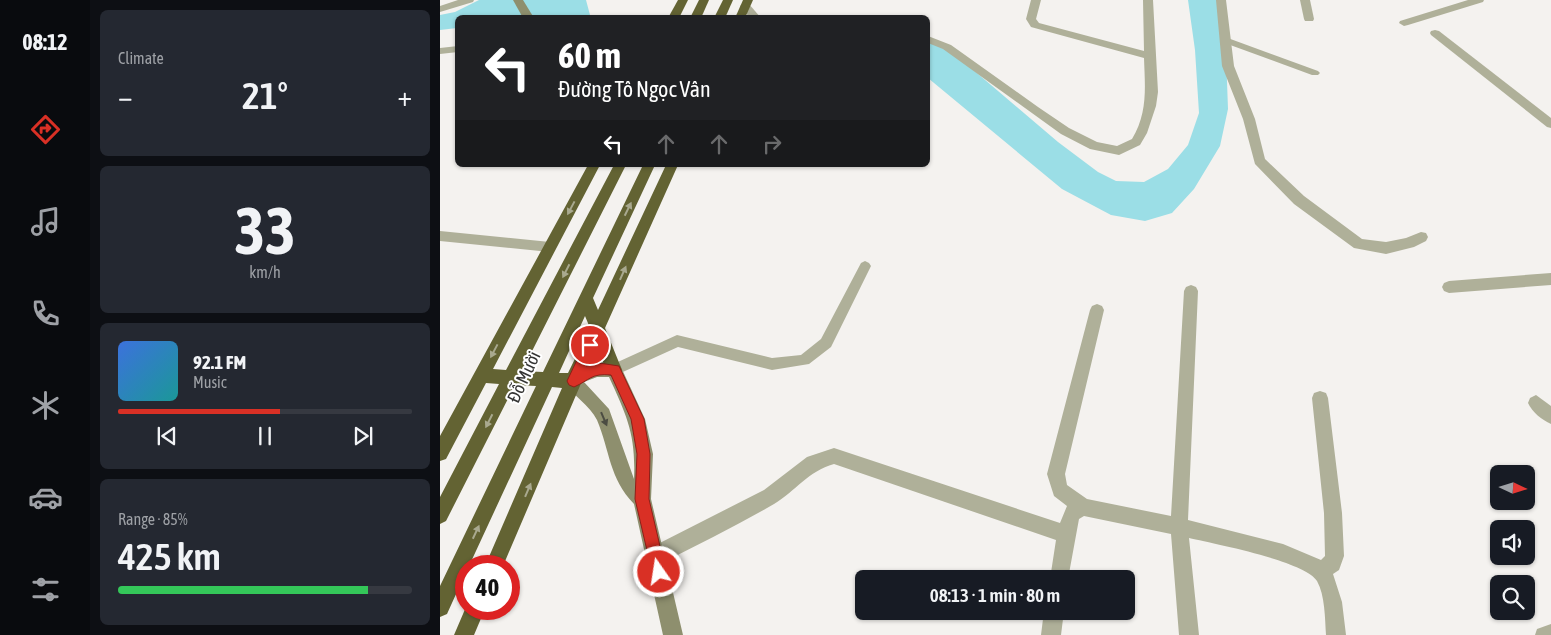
<!DOCTYPE html>
<html lang="en">
<head>
<meta charset="utf-8">
<style>
	body { margin:0; font-family:"Asap Condensed",sans-serif; background:#242831; color:#f1f3f6; height:100vh; display:flex; flex-direction:column; font-size:19px; white-space:nowrap }
	* { box-sizing:border-box; margin:0 }
	p { font-size:16px; color:#9ea1a6 }
	.icon { flex:none; width:28px; height:28px; fill:none; stroke:currentColor; stroke-width:2; stroke-linecap:round; stroke-linejoin:round }
	.map { position:relative; flex:1; overflow:hidden }
	.drawer { display:flex; flex-direction:column; gap:10px; padding:10px; background:#0d0f14; width:350px }
	.drawer>* { flex:none }
	.hud { position:absolute; left:15px; top:15px; width:475px; height:152px; border-radius:8px; box-shadow:0 1px 4px #0004; background:#202124; color:#fff; overflow:hidden }
	.needle { width:32px; rotate:94deg }
	.controls { position:absolute; left:1050px; top:465px; display:grid; gap:10px }
	.controls a { display:grid; place-items:center; width:45px; height:45px; border-radius:8px; background:#171b24; box-shadow:0 1px 4px #0004; font-size:25px }
	.speed { position:absolute; left:15px; top:555px; display:flex; gap:10px; font-size:25px; font-weight:700; text-align:center }
	.speed>* { display:grid; place-content:center; width:65px; height:65px; border-radius:50%; background:#171b24; box-shadow:0 1px 4px #0004; line-height:1 }
	.speed .limit { border:8px solid #d22; background:#fff; color:#111 }
	.pin { position:absolute; display:grid; place-items:center; width:42px; height:42px; color:#fff; margin:-21px; border:2px solid #fff; border-radius:50%; box-shadow:0 1px 5px #0007 }
	.me { position:absolute; width:55px; margin:-28px; rotate:347deg; stroke-linejoin:round; filter:drop-shadow(0 0 4px #0008) }
	.turn { display:flex; align-items:center; gap:18px; height:105px; padding:0 20px; font-size:22px }
	.turn .icon { width:65px; height:65px; stroke-width:2.5 }
	.turn b { display:block; font-size:35px; line-height:42px }
	.lanes { display:flex; align-items:center; height:48px; padding:0 20px; background:#0003; justify-content:center; gap:25px; direction:ltr }
	.lanes .off { opacity:.35 }
	.big { font-size:38px; font-weight:600; line-height:1.1 }
	.drawer .widget { flex:1; display:flex; flex-direction:column; justify-content:center; gap:8px; min-width:0; padding:0 18px; border-radius:8px; background:#242831 }
	.drawer .dial { align-items:center; gap:0 }
	.dial b { font-size:65px; line-height:1 }
	.song { display:flex; align-items:center; gap:15px }
	.cover { width:60px; height:60px; border-radius:8px; background:linear-gradient(135deg,hsl(220 70% 55%),hsl(180 70% 35%)) }
	.played { height:5px; border-radius:2px; background:linear-gradient(90deg,#d93025 55%,#363941 55%) }
	.keys { display:flex; justify-content:space-around; direction:ltr }
	.heat { display:flex; justify-content:space-between; align-items:center; font-size:28px; direction:ltr }
	.charge { height:8px; border-radius:4px; background:linear-gradient(90deg,#34c759 85%,#363941 0) }
	.trip { position:absolute; left:415px; top:570px; width:280px; height:50px; border-radius:8px; background:#171b24; box-shadow:0 1px 4px #0004; font-weight:600; line-height:50px; text-align:center }
	main { display:flex; flex:1; min-height:0 }
	.tab-bar { display:flex; flex-direction:column; width:90px; justify-content:space-around; align-items:center; background:#090b0e; color:#9ea1a6 }
	.tab-bar .icon { width:35px; height:35px }
	.tab-bar .selected { color:#d93025 }
	.tab-bar b { font-size:22px; color:#f1f3f6 }
	.map>svg:first-child { display:block }
</style>
</head>
<body>
<main>
<nav class="tab-bar">
<b>08:12</b>
<svg class="icon selected" aria-label="directions" viewBox="0 0 24 24"><path d="M12 3l9 9-9 9-9-9zM9 14v-3h6M13 9l2 2-2 2"/></svg>
<svg class="icon" aria-label="music" viewBox="0 0 24 24"><path d="M9 18V5l10-2v13"/><circle cx="6" cy="18" r="3"/><circle cx="16" cy="16" r="3"/></svg>
<svg class="icon" aria-label="phone" viewBox="0 0 24 24"><path d="M5 4h4l2 5-3 2q2 4 5 5l2-3 5 2v4C11 20 4 13 5 4z"/></svg>
<svg class="icon" aria-label="climate" viewBox="0 0 24 24"><path d="M12 3v18M4 7l16 10M4 17L20 7"/></svg>
<svg class="icon" aria-label="car" viewBox="0 0 24 24"><path d="M5 17H2v-5l4-1 3-4h7l3 4 3 1v5h-3M9 17h6M6 11h13"/><circle cx="7" cy="17" r="2"/><circle cx="17" cy="17" r="2"/></svg>
<svg class="icon" aria-label="filters" viewBox="0 0 24 24"><path d="M4 7h16M4 17h16"/><circle cx="9" cy="7" r="2"/><circle cx="15" cy="17" r="2"/></svg>
</nav>
<section class="drawer">
<div class="widget"><p>Climate</p>
<div class="heat"><a>−</a><b class="big">21°</b><a>+</a></div>
</div>
<div class="widget dial"><b>33</b><p>km/h</p></div>
<div class="widget">
<div class="song"><i class="cover"></i><div><b>92.1 FM</b><p>Music</p></div></div>
<div class="played"></div>
<div class="keys"><svg class="icon" aria-label="previous" viewBox="0 0 24 24"><path d="M18 5L8 12l10 7zM5 5v14"/></svg><svg class="icon" aria-label="pause" viewBox="0 0 24 24"><path d="M8 5v14M16 5v14"/></svg><svg class="icon" aria-label="next" viewBox="0 0 24 24"><path d="M6 5l10 7-10 7zM19 5v14"/></svg></div>
</div>
<div class="widget"><p>Range · 85%</p><b class="big">425 km</b><div class="charge"></div></div>
</section>
<div class="map">
<svg width="1111" height="635" viewBox="0 0 1111 635">
	<rect width="100%" height="100%" fill="#f4f2ef"/>
	<g fill="#9bdee6">
		<path d="M39 0H146L150 15 155 17 18 18 17 28 0 30V15L15 12Z"/>
		<path d="M748 0H780L786 54 788 109 780 146 754 189 732 213 705 221 671 215 622 189 488 78V40L511 51 618 142 658 172 676 181 704 182 728 169 748 145 759 113 755 50Z"/>
	</g>
	<g fill="none" stroke-linecap="round" stroke-linejoin="round">
		<g fill="#afb099" fill-rule="evenodd">
			<path d="M785 37 878 71 880 73 878 75H872L782 42V38Z"/>
			<path d="M18 46V52L0 54V48Z"/>
			<path d="M0 231 110 242 114 244 116 247 114 250 110 252 0 241Z"/>
			<path d="M425 261 429 263 431 266 391 347 369 364 332 370 238 347 174 376 169 374 167 370 169 366 237 335 332 358 361 355 381 339 421 263Z"/>
			<path d="M1111 624V635H1095L1097 629Z"/>
		</g>
		<g fill="#afb099" fill-rule="evenodd">
			<path d="M18 0H34L33 2 0 12V6Z"/>
			<path d="M591 0H601L596 19 599 23 704 51 703 0H713L718 92 716 106 707 133 700 145 679 155 650 149 621 134 528 67 503 49 488 43V36L511 45 598 107 629 128 657 142 677 146 692 139C708 113 705 87 704 58L591 27 586 19Z"/>
			<path d="M776 0H786L794 66 815 119 825 159 864 196 922 239 946 242 966 238 981 232 986 233 988 237 986 241 974 247 946 254 914 248 854 204 815 164 803 119 782 66Z"/>
			<path d="M860 0H870L874 19 873 21H865L864 19Z"/>
			<path d="M1028 0H1044L1043 2 968 25 964 26 959 23 960 21Z"/>
			<path d="M305 3 309 4 321 18H310L300 6Z"/>
			<path d="M995 30 999 31 1111 118V128L1107 127 991 35 990 33 991 31Z"/>
			<path d="M1111 273V285L1009 293 1004 291 1002 287 1004 283 1009 281Z"/>
			<path d="M751 285 756 287 758 291 748 520 843 544 881 560 885 556 884 513 872 398 874 393 880 391 886 393 888 398 902 513 904 556 899 570 893 574 902 602 906 635H886C885 619 885 595 877 581 865 561 775 544 749 538L759 635H739L731 534 644 516 639 519 628 579H610L616 540 394 464C368 471 356 491 334 504 298 525 259 544 222 563L215 565 208 563 206 556 208 549 324 490 367 457 394 448 620 523 627 506 614 496 607 474 650 310 652 306 657 304 662 306 664 310 625 474 627 485 647 499 731 516 744 291 746 287Z"/>
			<path d="M1096 395 1111 406V424C1102 420 1092 412 1088 403L1090 398Z"/>
			<path d="M604 611H624L621 635H601Z"/>
		</g>
		<g fill="#8e8f6e" fill-rule="evenodd">
			<path d="M73 0H83L94 18H83Z"/>
			<path d="M167 362 180 365 205 419 213 454 211 499 243 635H223L194 504C169 478 170 451 157 420 150 405 132 396 125 381 131 367 153 362 167 362ZM157 377H169C187 416 196 435 194 479L169 409 144 382Z"/>
		</g>
		<g fill="#636333" fill-rule="evenodd">
			<path d="M238 0H248L239 18H228Z"/>
			<path d="M259 0H269L261 18H250Z"/>
			<path d="M283 0H293L285 18H274Z"/>
			<path d="M303 0H313L305 18H295Z"/>
			<path d="M148 165H160L53 369 66 370 174 165H186L82 371 103 372 203 165H215L153 298 158 310 226 165H238L165 328 182 370 180 375 174 377 168 375 157 346 63 566H45L122 388 112 387 29 566H26V572L7 614 0 617V586L96 386 75 385 6 521 0 524V497L59 384 46 383 6 459 0 461V436ZM145 316 150 328 128 373H119Z"/>
			<path d="M26 607V609H45L34 635H14Z"/>
		</g>
	</g>
	<defs><path id="oneway-solid" d="M-6-.8H1V-3.2L6.5 0L1 3.2V.8H-6Z" transform="scale(1.25)"/></defs>
	<g fill="#a9a98f">
		<use href="#oneway-solid" transform="translate(131 208) rotate(118)"/>
		<use href="#oneway-solid" transform="translate(188 209) rotate(-64)"/>
		<use href="#oneway-solid" transform="translate(126 271) rotate(117)"/>
		<use href="#oneway-solid" transform="translate(183 273) rotate(-66)"/>
		<use href="#oneway-solid" transform="translate(54 351) rotate(118)"/>
		<use href="#oneway-solid" transform="translate(49 421) rotate(117)"/>
		<use href="#oneway-solid" transform="translate(88 490) rotate(-67)"/>
		<use href="#oneway-solid" transform="translate(36 532) rotate(-65)"/>
	</g>
	<use fill="#4b4c42" href="#oneway-solid" transform="translate(164 419) rotate(67)"/>
	<path fill="#d93025" stroke="#8d1f18" d="M150 340 154 341 156 345 146 366 159 363 179 366 204 419 210 454 209 499 226 572 224 577 219 579 214 577 212 572 195 499 197 454 191 419 171 375C151 373 150 380 134 387L129 385 127 381 146 341Z"/>
	<g text-anchor="middle" stroke-width="4" stroke-linejoin="round" paint-order="stroke">
		<g font-size="18" fill="#353534" stroke="#fff">
			<text transform="translate(84 377) rotate(-65)" y="6">Đỗ Mười</text>
		</g>
	</g>
</svg>
<div class="controls">
<a><svg class="needle" viewBox="-14 -14 28 28"><path d="M0-13l5 13h-10z" fill="#e53935"/><path d="M0 13l5-13h-10z" fill="#9ea1a6"/></svg></a>
<a><svg class="icon" aria-label="sound" viewBox="0 0 24 24"><path d="M4 9h4l5-4v14l-5-4H4zM17 9q2 3 0 6"/></svg></a>
<a><svg class="icon" aria-label="search" viewBox="0 0 24 24"><circle cx="10" cy="10" r="6"/><path d="M15 15l6 6"/></svg></a>
</div>
<div class="speed"><div class="limit">40</div></div>
<div class="pin" style="left:150px;top:345px;background:#d93025"><svg class="icon" aria-label="arrive" viewBox="0 0 24 24"><path d="M6 21V4h12l-3 4 3 4H6"/></svg></div>
<svg class="me" style="left:219px;top:572px" viewBox="-20 -20 40 40"><circle r="17" fill="#d93025" stroke="#fff" stroke-width="3"/><path d="M0-11L8 9 0 5-8 9z" fill="#fff"/></svg>
<div class="trip">08:13 · 1 min · 80 m</div>
<div class="hud">
<div class="turn"><svg class="icon" aria-label="left" viewBox="0 0 24 24"><path d="M17 20v-9H6M10 6l-5 5 5 5"/></svg><div><b>60 m</b>Đường Tô Ngọc Vân</div></div>
<div class="lanes"><svg class="icon" aria-label="left" viewBox="0 0 24 24"><path d="M17 20v-9H6M10 6l-5 5 5 5"/></svg><svg class="icon off" aria-label="ahead" viewBox="0 0 24 24"><path d="M12 20V5M6 11l6-6 6 6"/></svg><svg class="icon off" aria-label="ahead" viewBox="0 0 24 24"><path d="M12 20V5M6 11l6-6 6 6"/></svg><svg class="icon off" aria-label="right" viewBox="0 0 24 24"><path d="M7 20v-9h11M14 6l5 5-5 5"/></svg></div>
</div>
</div>
</main>
</body>
</html>
